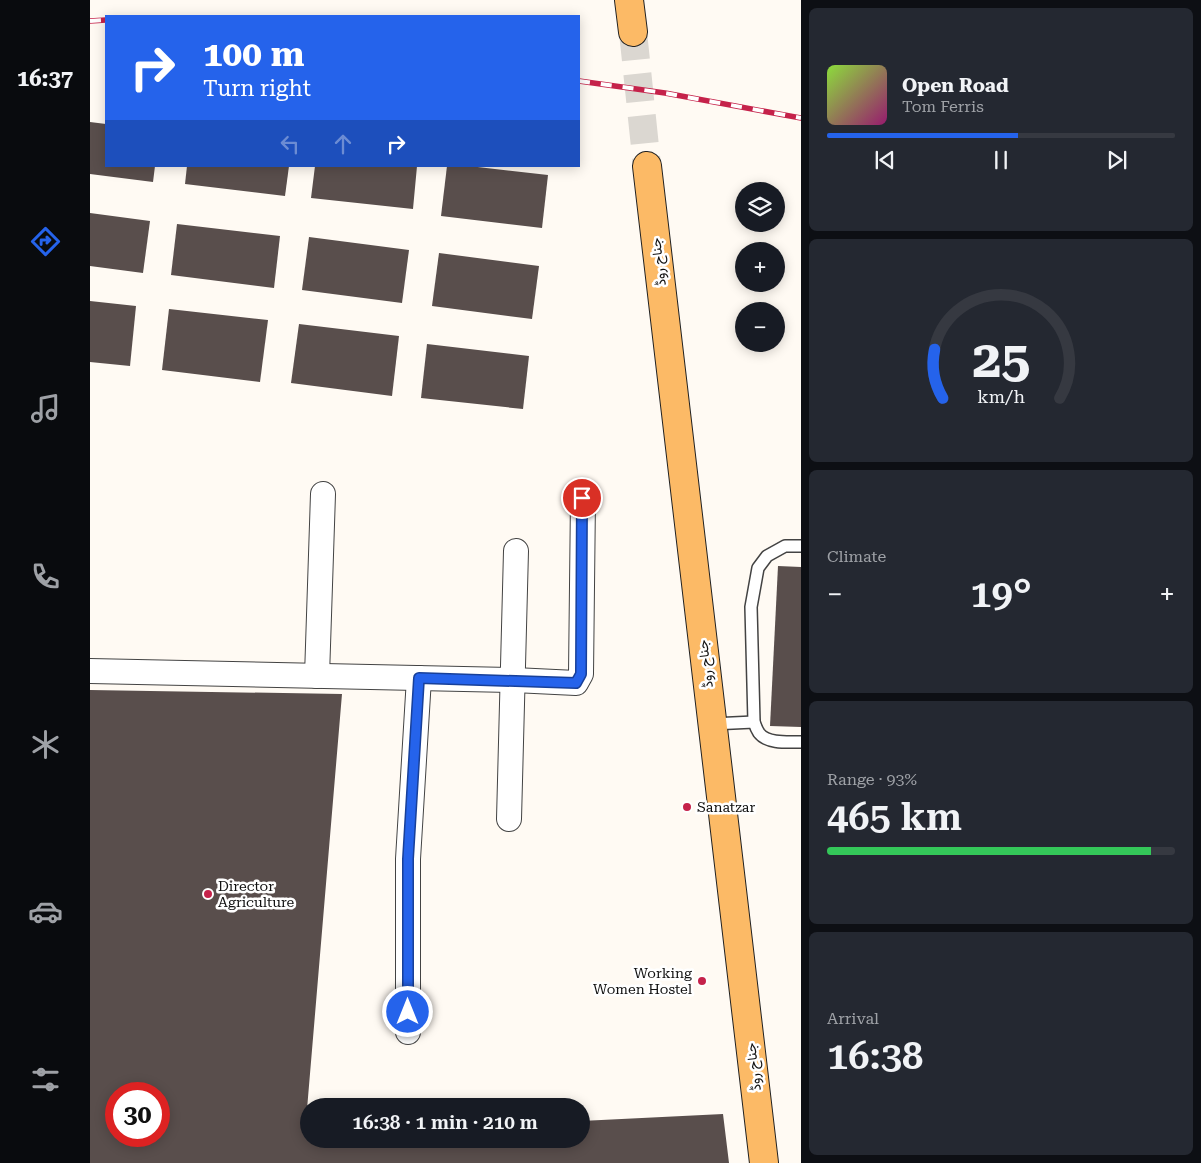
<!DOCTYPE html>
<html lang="en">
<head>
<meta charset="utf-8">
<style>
	body { margin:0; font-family:"Roboto Serif",Vazirmatn,serif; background:#242831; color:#f1f3f6; height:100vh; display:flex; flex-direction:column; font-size:19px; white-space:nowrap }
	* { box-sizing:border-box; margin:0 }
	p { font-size:16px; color:#9ea1a6 }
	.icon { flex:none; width:28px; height:28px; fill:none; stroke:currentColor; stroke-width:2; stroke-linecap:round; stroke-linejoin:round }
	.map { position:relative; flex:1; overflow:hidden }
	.side { display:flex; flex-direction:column; gap:8px; padding:8px; background:#0d0f14; width:400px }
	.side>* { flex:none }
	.banner { position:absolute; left:15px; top:15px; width:475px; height:152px; border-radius:0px; box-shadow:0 2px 12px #0003; background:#2563eb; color:#fff; overflow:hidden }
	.buttons { position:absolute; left:645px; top:182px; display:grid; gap:10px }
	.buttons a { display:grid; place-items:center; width:50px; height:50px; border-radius:50%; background:#171b24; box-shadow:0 2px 12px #0003; font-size:25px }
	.speed { position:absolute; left:15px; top:1082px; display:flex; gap:10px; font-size:25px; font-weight:700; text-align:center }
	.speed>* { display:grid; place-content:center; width:65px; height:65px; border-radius:50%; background:#171b24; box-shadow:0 2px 12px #0003; line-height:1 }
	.speed .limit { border:8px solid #d22; background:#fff; color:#111 }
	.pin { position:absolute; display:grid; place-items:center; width:42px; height:42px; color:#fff; margin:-21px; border:2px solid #fff; border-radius:50%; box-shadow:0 1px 5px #0007 }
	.me { position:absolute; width:55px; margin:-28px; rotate:0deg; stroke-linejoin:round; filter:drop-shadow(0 0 4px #0008) }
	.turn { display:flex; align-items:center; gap:18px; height:105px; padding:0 15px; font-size:22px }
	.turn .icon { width:65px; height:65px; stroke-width:2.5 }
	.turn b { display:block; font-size:35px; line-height:42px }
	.lanes { display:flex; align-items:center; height:48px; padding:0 15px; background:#0003; justify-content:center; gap:25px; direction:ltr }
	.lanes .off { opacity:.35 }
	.big { font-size:38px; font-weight:600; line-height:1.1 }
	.side .widget { flex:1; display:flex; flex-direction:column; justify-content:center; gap:8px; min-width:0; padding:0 18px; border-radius:8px; background:#242831 }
	.side .dial { align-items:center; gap:0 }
	.dial svg { height:130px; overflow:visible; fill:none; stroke:#363941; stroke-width:7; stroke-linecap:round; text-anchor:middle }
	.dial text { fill:#f1f3f6; stroke:none }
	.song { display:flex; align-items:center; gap:15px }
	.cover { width:60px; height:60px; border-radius:8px; background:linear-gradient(135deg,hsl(90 70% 55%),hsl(320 70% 35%)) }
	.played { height:5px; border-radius:2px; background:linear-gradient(90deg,#2563eb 55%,#363941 55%) }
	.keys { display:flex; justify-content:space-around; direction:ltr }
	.heat { display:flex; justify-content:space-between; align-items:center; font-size:28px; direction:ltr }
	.charge { height:8px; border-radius:4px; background:linear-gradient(90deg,#34c759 93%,#363941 0) }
	.trip { position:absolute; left:210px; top:1098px; width:290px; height:50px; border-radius:25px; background:#171b24; box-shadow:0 2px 12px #0003; font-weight:600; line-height:50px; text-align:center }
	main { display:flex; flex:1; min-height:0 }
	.tab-bar { display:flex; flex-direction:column; width:90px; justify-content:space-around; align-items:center; background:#090b0e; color:#9ea1a6 }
	.tab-bar .icon { width:35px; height:35px }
	.tab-bar .on { color:#2563eb }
	.tab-bar b { font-size:22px; color:#f1f3f6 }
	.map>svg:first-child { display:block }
</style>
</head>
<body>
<main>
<nav class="tab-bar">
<b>16:37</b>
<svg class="icon on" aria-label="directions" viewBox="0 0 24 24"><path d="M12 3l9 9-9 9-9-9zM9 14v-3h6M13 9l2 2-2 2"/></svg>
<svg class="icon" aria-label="music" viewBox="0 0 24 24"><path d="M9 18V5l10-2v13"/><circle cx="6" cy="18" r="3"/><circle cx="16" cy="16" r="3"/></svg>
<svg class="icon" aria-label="phone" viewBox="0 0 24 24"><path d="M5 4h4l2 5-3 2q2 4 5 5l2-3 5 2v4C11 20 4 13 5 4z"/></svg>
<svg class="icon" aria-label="climate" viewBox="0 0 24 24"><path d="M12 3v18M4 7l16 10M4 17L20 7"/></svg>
<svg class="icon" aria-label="car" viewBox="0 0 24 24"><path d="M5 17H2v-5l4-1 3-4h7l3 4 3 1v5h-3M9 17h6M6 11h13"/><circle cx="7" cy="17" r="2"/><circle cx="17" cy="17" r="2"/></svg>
<svg class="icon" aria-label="filters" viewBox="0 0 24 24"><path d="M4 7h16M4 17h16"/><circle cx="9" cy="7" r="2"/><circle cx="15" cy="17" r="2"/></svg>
</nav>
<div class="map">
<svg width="711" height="1163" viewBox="0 0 711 1163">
	<rect width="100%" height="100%" fill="#fffaf3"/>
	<g fill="#594e4c" fill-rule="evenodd">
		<path d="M0 122 16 124V166H65L63 182 0 174Z"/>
		<path d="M97 166H199L195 196 95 184Z"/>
		<path d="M225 166H327L323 209 221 198Z"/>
		<path d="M357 166H379L458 175 452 228 351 216Z"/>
		<path d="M0 213 60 221 53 273 0 266Z"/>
		<path d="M87 224 190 236 184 288 81 275Z"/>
		<path d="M219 237 319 250 312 303 212 290Z"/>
		<path d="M349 253 449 266 442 319 342 306Z"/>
		<path d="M0 301 46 306 40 366 0 362Z"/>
		<path d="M79 309 178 320 170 382 72 370Z"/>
		<path d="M209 324 309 336 302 396 201 383Z"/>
		<path d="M337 344 439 356 433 409 331 398Z"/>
		<path d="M688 566 711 567V727L680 726Z"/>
		<path d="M0 690 252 694 215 1133H219V1139H491V1121L633 1114 639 1163H0ZM26 1094H69V1136H26Z"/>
	</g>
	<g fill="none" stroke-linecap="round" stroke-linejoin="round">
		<path stroke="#dbd7d1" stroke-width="28" stroke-dasharray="28 14" stroke-linecap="butt" d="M543 32 557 166"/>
		<defs>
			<g id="lane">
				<path d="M711 546H695L677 556 668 568 661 607 664 722C665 725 667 730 669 733 677 744 699 742 711 742"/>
				<path d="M622 724 664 722"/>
			</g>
			<g id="street">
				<path d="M0 671 424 680 486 683 491 674 493 498"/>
				<path d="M227 676 233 494"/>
				<path d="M419 819 426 551"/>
				<path d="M318 1032V859L329 678"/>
			</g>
			<g id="primary">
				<path d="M539 0 543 32"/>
				<path d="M557 166 674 1163"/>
			</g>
		</defs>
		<use href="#lane" stroke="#434343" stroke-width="14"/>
		<use href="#street" stroke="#434343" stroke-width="26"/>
		<use href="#primary" stroke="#212121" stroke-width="30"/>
		<use href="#lane" stroke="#fff" stroke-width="11"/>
		<use href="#street" stroke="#fff" stroke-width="24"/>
		<use href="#primary" stroke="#fcba66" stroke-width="28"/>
		<defs>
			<g id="rail">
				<path d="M0 21 16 20"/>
				<path d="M489 81 575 93 711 118"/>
			</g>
		</defs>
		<use href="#rail" stroke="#c5224a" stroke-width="5.5"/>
		<use href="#rail" stroke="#fff" stroke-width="4" stroke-dasharray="11" stroke-linecap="butt"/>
	</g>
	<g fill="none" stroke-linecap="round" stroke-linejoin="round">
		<defs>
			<path id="route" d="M318 1012V859L329 678 486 683 491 674 492 498"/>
		</defs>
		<use href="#route" stroke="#184099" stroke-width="12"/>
		<use href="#route" stroke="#2563eb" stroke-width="9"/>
	</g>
	<g fill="#c5224a" stroke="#fff" stroke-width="2">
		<circle cx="597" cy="807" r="5"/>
		<circle cx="118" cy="894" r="5"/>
		<circle cx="612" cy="981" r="5"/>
	</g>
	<g text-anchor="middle" stroke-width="5" stroke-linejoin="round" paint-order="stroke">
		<g font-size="14" fill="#101010" stroke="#fff">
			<text transform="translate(568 262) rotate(-97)" y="5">جناح روڈ</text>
			<text transform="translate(615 664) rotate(-97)" y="5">جناح روڈ</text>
			<text transform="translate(663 1067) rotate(-97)" y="5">جناح روڈ</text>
		</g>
		<g font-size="14" fill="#101010" stroke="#fff" text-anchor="start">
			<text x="607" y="812">Sanatzar</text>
			<text x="128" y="891">Director<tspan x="128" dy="16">Agriculture</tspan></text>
			<text x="602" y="978" text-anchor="end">Working<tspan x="602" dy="16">Women Hostel</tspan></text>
		</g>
	</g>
</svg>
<div class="buttons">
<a><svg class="icon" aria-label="layers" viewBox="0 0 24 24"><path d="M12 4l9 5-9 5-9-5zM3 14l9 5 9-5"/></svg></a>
<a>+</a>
<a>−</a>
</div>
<div class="speed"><div class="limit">30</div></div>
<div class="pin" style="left:492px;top:498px;background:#d93025"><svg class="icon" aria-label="arrive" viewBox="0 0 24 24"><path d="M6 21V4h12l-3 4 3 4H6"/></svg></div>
<svg class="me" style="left:318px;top:1012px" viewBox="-20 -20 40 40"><circle r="17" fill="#2563eb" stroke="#fff" stroke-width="3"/><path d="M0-11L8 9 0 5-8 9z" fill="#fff"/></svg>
<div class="trip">16:38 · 1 min · 210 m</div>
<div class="banner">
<div class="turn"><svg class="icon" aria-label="right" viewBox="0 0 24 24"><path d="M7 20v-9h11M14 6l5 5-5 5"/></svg><div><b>100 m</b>Turn right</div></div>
<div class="lanes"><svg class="icon off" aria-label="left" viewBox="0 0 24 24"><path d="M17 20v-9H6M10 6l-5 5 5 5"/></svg><svg class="icon off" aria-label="ahead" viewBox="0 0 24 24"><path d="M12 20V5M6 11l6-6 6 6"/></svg><svg class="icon" aria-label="right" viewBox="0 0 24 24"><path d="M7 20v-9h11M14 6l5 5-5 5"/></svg></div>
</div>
</div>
<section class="side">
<div class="widget">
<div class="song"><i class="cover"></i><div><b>Open Road</b><p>Tom Ferris</p></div></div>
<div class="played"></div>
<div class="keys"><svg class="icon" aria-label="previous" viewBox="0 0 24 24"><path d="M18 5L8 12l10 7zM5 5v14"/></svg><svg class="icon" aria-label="pause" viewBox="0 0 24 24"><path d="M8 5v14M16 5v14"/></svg><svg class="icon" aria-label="next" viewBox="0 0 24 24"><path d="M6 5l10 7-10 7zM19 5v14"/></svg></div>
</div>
<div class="widget dial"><svg viewBox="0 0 100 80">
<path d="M14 69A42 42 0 1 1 86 69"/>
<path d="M14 69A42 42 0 0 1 9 39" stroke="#2563eb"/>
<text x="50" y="56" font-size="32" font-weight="700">25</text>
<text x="50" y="72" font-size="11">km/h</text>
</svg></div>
<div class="widget"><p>Climate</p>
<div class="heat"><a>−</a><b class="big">19°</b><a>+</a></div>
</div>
<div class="widget"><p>Range · 93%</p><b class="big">465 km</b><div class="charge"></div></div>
<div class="widget"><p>Arrival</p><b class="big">16:38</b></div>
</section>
</main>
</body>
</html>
